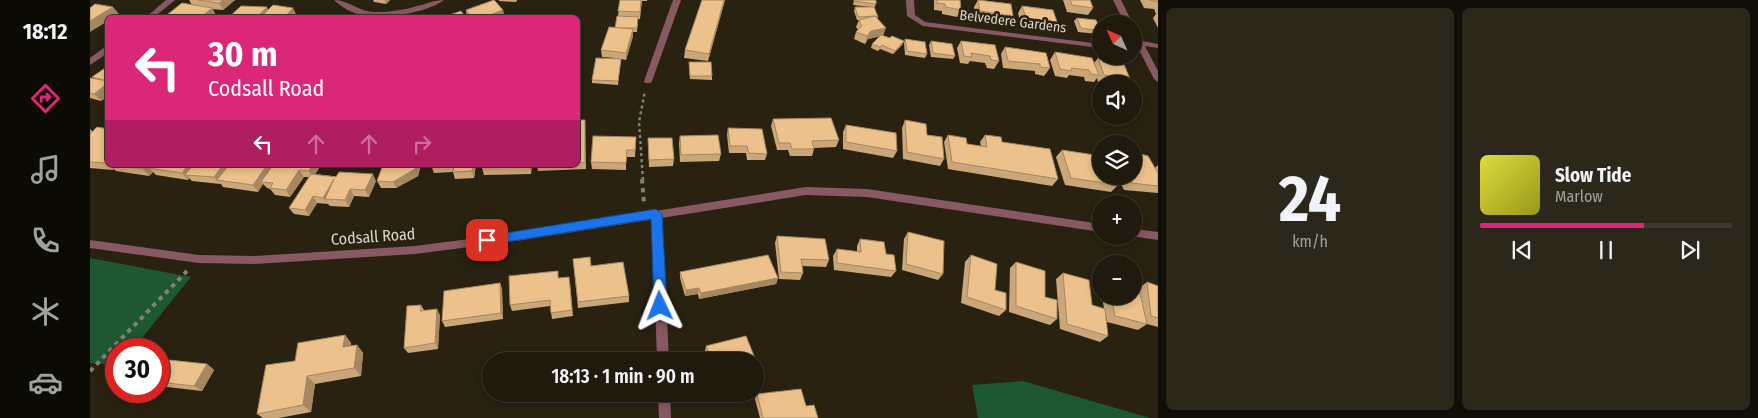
<!DOCTYPE html>
<html lang="en">
<head>
<meta charset="utf-8">
<style>
	body { margin:0; font-family:"Fira Sans Condensed",sans-serif; background:#2c271b; color:#f1f3f6; height:100vh; display:flex; flex-direction:column; font-size:19px; white-space:nowrap }
	* { box-sizing:border-box; margin:0 }
	p { font-size:16px; color:#a1a19d }
	.icon { flex:none; width:28px; height:28px; fill:none; stroke:currentColor; stroke-width:2; stroke-linecap:round; stroke-linejoin:round }
	.map { position:relative; flex:1; overflow:hidden }
	.sheet { display:flex; flex-direction:column; gap:8px; padding:8px; background:#110e07; width:600px }
	.sheet>* { flex:none }
	.banner { position:absolute; left:15px; top:15px; width:475px; height:152px; border-radius:8px; box-shadow:0 2px 8px #0003,0 0 0 1px #3c382e; background:#db2777; color:#fff; overflow:hidden }
	.needle { width:32px; rotate:315deg }
	.fabs { position:absolute; left:1002px; top:15px; display:grid; gap:10px }
	.fabs a { display:grid; place-items:center; width:50px; height:50px; border-radius:50%; background:#1f1a0d; box-shadow:0 2px 8px #0003,0 0 0 1px #3c382e; font-size:25px }
	.speed { position:absolute; left:15px; top:338px; display:flex; gap:10px; font-size:25px; font-weight:700; text-align:center }
	.speed>* { display:grid; place-content:center; width:65px; height:65px; border-radius:50%; background:#1f1a0d; box-shadow:0 2px 8px #0003,0 0 0 1px #3c382e; line-height:1 }
	.speed .limit { border:8px solid #d22; background:#fff; color:#111 }
	.pin { position:absolute; display:grid; place-items:center; width:42px; height:42px; color:#fff; margin:-21px; border-radius:10px; box-shadow:0 2px 8px #0006 }
	.me { position:absolute; width:55px; margin:-28px; rotate:358deg; stroke-linejoin:round; filter:drop-shadow(0 0 4px #0008) }
	.turn { display:flex; align-items:center; gap:18px; height:105px; padding:0 20px; font-size:22px }
	.turn .icon { width:65px; height:65px; stroke-width:2.5 }
	.turn b { display:block; font-size:35px; line-height:42px }
	.lanes { display:flex; align-items:center; height:48px; padding:0 20px; background:#0003; justify-content:center; gap:25px; direction:ltr }
	.lanes .off { opacity:.35 }
	.sheet .tile { flex:1; display:flex; flex-direction:column; justify-content:center; gap:8px; min-width:0; padding:0 18px; border-radius:8px; background:#2c271b }
	.sheet .dial { align-items:center; gap:0 }
	.dial b { font-size:65px; line-height:1 }
	.song { display:flex; align-items:center; gap:15px }
	.cover { width:60px; height:60px; border-radius:8px; background:linear-gradient(135deg,hsl(60 70% 55%),hsl(60 70% 35%)) }
	.played { height:5px; border-radius:2px; background:linear-gradient(90deg,#db2777 65%,#3c382e 65%) }
	.keys { display:flex; justify-content:space-around; direction:ltr }
	.sheet .tiles { flex:1; display:grid; gap:8px; grid-template-columns:repeat(2,1fr) }
	.trip { position:absolute; left:392px; top:352px; width:282px; height:50px; border-radius:25px; background:#1f1a0d; box-shadow:0 2px 8px #0003,0 0 0 1px #3c382e; font-weight:600; line-height:50px; text-align:center }
	main { display:flex; flex:1; min-height:0 }
	.menu { display:flex; flex-direction:column; width:90px; justify-content:space-around; align-items:center; background:#0c0a05; color:#a1a19d }
	.menu .icon { width:35px; height:35px }
	.menu .current { color:#db2777 }
	.menu b { font-size:22px; color:#f1f3f6 }
	.map>svg:first-child { display:block }
</style>
</head>
<body>
<main>
<nav class="menu">
<b>18:12</b>
<svg class="icon current" aria-label="directions" viewBox="0 0 24 24"><path d="M12 3l9 9-9 9-9-9zM9 14v-3h6M13 9l2 2-2 2"/></svg>
<svg class="icon" aria-label="music" viewBox="0 0 24 24"><path d="M9 18V5l10-2v13"/><circle cx="6" cy="18" r="3"/><circle cx="16" cy="16" r="3"/></svg>
<svg class="icon" aria-label="phone" viewBox="0 0 24 24"><path d="M5 4h4l2 5-3 2q2 4 5 5l2-3 5 2v4C11 20 4 13 5 4z"/></svg>
<svg class="icon" aria-label="climate" viewBox="0 0 24 24"><path d="M12 3v18M4 7l16 10M4 17L20 7"/></svg>
<svg class="icon" aria-label="car" viewBox="0 0 24 24"><path d="M5 17H2v-5l4-1 3-4h7l3 4 3 1v5h-3M9 17h6M6 11h13"/><circle cx="7" cy="17" r="2"/><circle cx="17" cy="17" r="2"/></svg>
</nav>
<div class="map">
<svg width="1068" height="418" viewBox="0 0 1068 418">
	<rect width="100%" height="100%" fill="#292211"/>
	<g fill="#1d5733">
		<path d="M0 258 101 277 43 349H26V365L0 363Z"/>
		<path d="M933 381 1060 418H888L882 385Z"/>
	</g>
	<g fill="none" stroke-linecap="round" stroke-linejoin="round">
		<path stroke="#868072" stroke-width="2.5" stroke-dasharray="3 3" stroke-linecap="butt" d="M553 180 549 122 555 91"/>
		<g stroke="#868072" stroke-width="4" stroke-dasharray="4.5 4.5" stroke-linecap="butt">
			<path d="M552 179 554 204"/>
			<path d="M0 371 97 271"/>
		</g>
		<g fill="#885863" fill-rule="evenodd">
			<path d="M76 0H85L63 18H55Z"/>
			<path d="M244 0C259 0 269 12 285 12 299 12 314 10 327 6 337 4 344 0 354 0 338 13 291 20 271 15 262 13 251 7 244 0Z"/>
			<path d="M583 0H591L562 81 561 83H555L554 81Z"/>
			<path d="M816 0H824L825 15 835 22 1011 44V48L833 26 817 16Z"/>
			<path d="M1023 0H1031L1043 24H1035Z"/>
			<path d="M1044 31H1047L1052 41 1068 44V48L1055 46 1068 71V82L1064 79 1044 40Z"/>
			<path d="M15 47H18V53L0 65V58Z"/>
			<path d="M567 210 571 211 572 214 579 361H567L562 214 563 211Z"/>
			<path d="M568 394H580L581 418H569Z"/>
		</g>
		<g fill="#885863" fill-rule="evenodd">
			<path d="M716 187 777 189 1011 224V232L777 197 716 195 433 240 325 254 165 264 109 263 0 248V240L109 255 165 256 325 246 433 232Z"/>
			<path d="M1044 229 1068 232V240L1041 236H1044Z"/>
		</g>
	</g>
	<g fill="#cba678">
		<path d="M99 0H145L133 10 122 9 126 15 124 18H73L102 5Z"/>
		<path d="M283 0H300L296 4 284 2Z"/>
		<path d="M409 0H427L426 2 409 1Z"/>
		<path d="M530 0H557V1H552L550 19H548L547 32H543V36L536 60 531 59 528 85 502 83V80L524 58 512 57 511 50 525 27 528 16Z"/>
		<path d="M612 0H635L618 61 594 58 595 50Z"/>
		<path d="M764 0H786V4L784 8 788 17 787 19 793 36 800 38 814 41 812 45 803 54 790 49 788 51 781 48 782 44 790 36 778 39 775 44 764 39 766 32 768 30 766 27 769 20H767L764 11 765 7H781L763 5Z"/>
		<path d="M844 0H870L871 10 867 17 852 14V11L844 10Z"/>
		<path d="M888 0 923 16 919 23 886 18 884 7Z"/>
		<path d="M973 0H1000L1003 8 998 15 977 12Z"/>
		<path d="M1050 0H1068V28L1063 18 1066 14 1064 9 1054 8Z"/>
		<path d="M932 6 967 22 962 29 931 25 928 13Z"/>
		<path d="M376 10 415 17 377 18Z"/>
		<path d="M987 18 1011 31 1008 34 988 32 984 21Z"/>
		<path d="M815 39 837 54 835 58 815 55 814 43Z"/>
		<path d="M841 41 865 56 863 59 841 57 839 45Z"/>
		<path d="M871 41 905 45 909 61 904 69 897 68 895 63 880 61 878 64 870 63 867 48Z"/>
		<path d="M915 47 960 68 954 76 945 74V71L913 68 911 54Z"/>
		<path d="M965 52 1004 63 1008 58 1040 79 1037 84H1016L1008 83 1007 78 1004 82 995 81 994 77 979 75 977 78 965 76 960 60Z"/>
		<path d="M599 62 622 76V80L600 79Z"/>
		<path d="M18 66V96L11 101 0 98V78H3Z"/>
		<path d="M683 119 749 140 746 147 724 148V149L722 156H700L698 150H687L681 126Z"/>
		<path d="M488 120H495L496 169 448 171 447 165H488Z"/>
		<path d="M815 120 837 135 854 159 850 166 813 159 812 128Z"/>
		<path d="M756 125 807 151 803 158 753 149V132Z"/>
		<path d="M638 128 677 154 675 160H657L656 153H639L637 135Z"/>
		<path d="M0 129 3 132 18 129V165H231L225 174 286 181 279 197 264 196 259 207 240 206 238 204 227 203 219 216 204 214 199 208 219 177H214L200 197 185 195 180 189 177 188 173 184 168 192 133 187 131 184H130L102 181 99 178 98 180 66 175 63 172 59 176 26 171 24 169 23 170 0 168Z"/>
		<path d="M858 135 877 144 891 146 890 142 895 135 912 142 968 179 962 186 858 169 854 142Z"/>
		<path d="M590 136 631 154 629 161 590 162 589 143Z"/>
		<path d="M546 137 545 157H536V170L502 169 501 162Z"/>
		<path d="M558 138 584 159 583 166 559 167Z"/>
		<path d="M972 150 1028 185 1021 192 975 185 966 157Z"/>
		<path d="M1047 153 1065 168 1068 165V193L1034 190 1027 176H1044V157Z"/>
		<path d="M293 165H331L328 176 306 188H291L287 181Z"/>
		<path d="M341 165H386L384 178 365 179 363 172 344 173Z"/>
		<path d="M393 165H442L441 174 394 175 392 168Z"/>
		<path d="M818 232 853 274 848 280 812 270 814 239Z"/>
		<path d="M687 236 739 260 736 267 712 266 713 273 710 280 689 279 685 243Z"/>
		<path d="M770 239 796 254 806 271 801 277 744 270 743 256 747 249 767 252V246Z"/>
		<path d="M881 255 905 290 916 310 909 316 871 303 875 262Z"/>
		<path d="M483 259 501 266 539 296V302L488 308Z"/>
		<path d="M926 262 955 297 967 319 960 325 919 312 920 268Z"/>
		<path d="M590 272 688 278 686 284 609 299 608 294 595 296 590 278Z"/>
		<path d="M973 273 1002 305 1014 309 1012 296H1044L1049 288 1057 282 1068 286V327L1057 324 1048 330 1017 322 1015 312 1018 336 1010 342 970 329 966 279Z"/>
		<path d="M469 278 480 283 483 316 462 319 460 306 422 311 420 305Z"/>
		<path d="M410 283 412 289 413 319 355 327 352 321Z"/>
		<path d="M331 305 334 310 350 315 348 349 318 353 314 348Z"/>
		<path d="M255 335 261 343V346L267 345 273 353 271 376 225 384 221 412 189 418H173L167 414 205 361Z"/>
		<path d="M616 346 666 361H619L615 351Z"/>
		<path d="M69 359 117 364 124 370 112 391 69 386Z"/>
		<path d="M667 394 716 406 728 418H670L665 399Z"/>
	</g>
	<g fill="#a58761">
		<path d="M133 0H145L133 10 129 3Z"/>
		<path d="M295 0H300L296 4Z"/>
		<path d="M634 0H635L618 61 619 54Z"/>
		<path d="M23 7 29 14 24 18H18V21L0 32V21Z"/>
		<path d="M177 7 181 14 178 18H166Z"/>
		<path d="M122 8 126 15 124 18 111 17Z"/>
		<path d="M203 8 207 16 205 18H194Z"/>
		<path d="M413 10 415 17 413 18H392Z"/>
		<path d="M796 28 793 36 778 39 775 44 777 36 781 31Z"/>
		<path d="M543 29V36L536 60V53Z"/>
		<path d="M814 41 812 45 803 54 805 51Z"/>
		<path d="M18 83V96L11 101 4 94Z"/>
		<path d="M18 165H20L24 169 23 170Z"/>
		<path d="M56 165H69L59 168 63 172 59 176 53 169Z"/>
		<path d="M98 165H110L95 175 99 178 98 180 92 173Z"/>
		<path d="M133 165H143L127 180 131 184H130L124 177Z"/>
		<path d="M177 165H186L171 182 173 184 168 192 163 185Z"/>
		<path d="M222 165H231L223 178 219 171Z"/>
		<path d="M326 165H331L328 176 306 188 303 182Z"/>
		<path d="M383 165H386L384 178 382 171Z"/>
		<path d="M440 165H442L441 174 440 167Z"/>
		<path d="M209 170 214 177 200 197 196 190Z"/>
		<path d="M283 174 286 181 279 197 275 190Z"/>
		<path d="M244 179 235 199 238 204 233 198Z"/>
		<path d="M260 189 264 196 259 207 255 200Z"/>
		<path d="M223 196 227 203 219 216 215 210Z"/>
		<path d="M688 278 686 284 609 299 611 293Z"/>
		<path d="M410 283 412 289 413 319 411 313Z"/>
		<path d="M609 288 608 294 595 296 596 290Z"/>
		<path d="M347 309 350 315 348 349 345 343Z"/>
		<path d="M255 335 261 343 260 355 253 347Z"/>
		<path d="M267 345 273 353 271 376 264 368Z"/>
		<path d="M117 364 124 370 112 391 104 386Z"/>
		<path d="M217 376 225 384 221 412 213 405Z"/>
		<path d="M674 380 671 385 666 386V382Z"/>
	</g>
	<g fill="#ecc18b" stroke="#a58761">
		<path d="M108 0H133L129 3Z"/>
		<path d="M404 0 413 10 392 18H382L376 10Z"/>
		<path d="M530 0H551L550 12 528 11Z"/>
		<path d="M612 0H634L619 54 595 50Z"/>
		<path d="M764 0H786V4L764 1Z"/>
		<path d="M847 0H870L871 10 856 7 855 4 847 3Z"/>
		<path d="M888 0 921 4 923 16 890 11Z"/>
		<path d="M980 0H1000L1003 8 982 5Z"/>
		<path d="M1059 0H1068V2Z"/>
		<path d="M92 3 122 8 111 17 103 16 101 18H73Z"/>
		<path d="M5 4 23 7 0 21V8Z"/>
		<path d="M183 5 203 8 194 18H170Z"/>
		<path d="M151 6 177 7 166 18H138Z"/>
		<path d="M932 6 963 10 967 22 936 18Z"/>
		<path d="M765 7H784L788 17 785 16 768 17Z"/>
		<path d="M371 11 376 18H351Z"/>
		<path d="M527 16 548 17 547 28H525Z"/>
		<path d="M785 16 796 28 781 31 777 36 766 32 772 26 769 20Z"/>
		<path d="M987 18 1006 20 1011 31 991 28Z"/>
		<path d="M519 27 543 29 536 53 511 50Z"/>
		<path d="M791 35 800 38 802 36 814 41 805 51 792 45 790 47 782 44Z"/>
		<path d="M815 39 835 42 837 54 817 51Z"/>
		<path d="M841 41 862 44 865 56 843 53Z"/>
		<path d="M871 41 905 45 909 61 901 60 900 56 881 53 882 57 874 56Z"/>
		<path d="M915 47 956 53 960 68 950 67V64L918 61Z"/>
		<path d="M965 52 1002 58 1009 75 1001 74 999 70 981 68 982 71 970 69Z"/>
		<path d="M506 58 531 59 528 81 502 80Z"/>
		<path d="M1008 58 1033 62 1040 79 1014 75Z"/>
		<path d="M599 62H621L622 76H600Z"/>
		<path d="M18 66V81L2 77Z"/>
		<path d="M0 78 18 81V83L4 94 0 93Z"/>
		<path d="M741 118 749 140 722 141 724 149H702L700 143H689L683 119Z"/>
		<path d="M488 120H495V162L488 163Z"/>
		<path d="M815 120 836 124 837 135 852 137 854 159 817 152Z"/>
		<path d="M756 125 806 133 807 151 756 142Z"/>
		<path d="M7 127 18 129V162L16 163 0 162V134Z"/>
		<path d="M638 128 672 129 677 154 659 153 657 146H640Z"/>
		<path d="M628 135 631 154 591 155 590 136Z"/>
		<path d="M858 135 876 138 877 144 897 147 895 135 911 137 912 142 960 149 968 179 862 162Z"/>
		<path d="M503 136 546 137 545 150H537L536 163 501 162Z"/>
		<path d="M558 138H582L584 159 559 160Z"/>
		<path d="M972 150 1011 156V176H1024L1028 185 981 178Z"/>
		<path d="M1047 153 1058 156 1068 173V186L1041 183 1038 176H1044V162L1050 163 1046 156Z"/>
		<path d="M25 165H56L53 169Z"/>
		<path d="M62 165H98L92 173 59 168Z"/>
		<path d="M103 165H133L124 177 95 175Z"/>
		<path d="M139 165H177L163 185 127 180Z"/>
		<path d="M183 165 201 166 222 165 219 171 209 170 196 190 180 188 183 183 171 182Z"/>
		<path d="M293 165H326L325 169 303 182 287 181Z"/>
		<path d="M341 165H383L382 171 363 172 364 165 341 166Z"/>
		<path d="M393 165H440V167L392 168Z"/>
		<path d="M249 172 283 174 275 190 260 189 255 200 235 199 244 179 233 198 223 196 215 210 199 208 221 174 246 177Z"/>
		<path d="M818 232 854 241 853 274 816 264Z"/>
		<path d="M687 236 735 239 739 260 711 259 713 273 691 272Z"/>
		<path d="M770 239 794 242 796 254 804 255 806 271 747 263V249L771 252Z"/>
		<path d="M678 255 688 278 611 293 609 288 596 290 590 272Z"/>
		<path d="M881 255 907 264 905 290 916 293V310L877 297Z"/>
		<path d="M500 257 501 266 533 262 539 296 488 302 483 259Z"/>
		<path d="M926 262 955 271V297L967 300V319L926 306Z"/>
		<path d="M468 271V278L479 277 482 310 461 313 460 300 420 305 419 276Z"/>
		<path d="M973 273 999 280 1002 305 1015 309 1018 336 977 324Z"/>
		<path d="M1057 282 1068 286V318L1061 316Z"/>
		<path d="M410 283 411 313 352 321 354 291Z"/>
		<path d="M1044 284 1048 285 1057 324 1025 316 1021 296H1044Z"/>
		<path d="M331 305 330 311 347 309 345 343 314 348 317 306Z"/>
		<path d="M255 335 253 347 267 345 264 368 217 376 213 405 167 414 176 365 205 361 208 343Z"/>
		<path d="M656 336 666 361H622L616 346Z"/>
		<path d="M69 359 117 364 104 386 69 382Z"/>
		<path d="M666 361 674 380 666 382Z"/>
		<path d="M711 389 716 406 724 405 728 418H673L667 394Z"/>
	</g>
	<path fill="#1a73e8" stroke="#114b97" d="M566 209 572 214 577 306 575 310 570 312 566 310 564 306 561 219 397 245 393 244 391 240 393 237 397 236Z"/>
	<g text-anchor="middle" stroke-width="5" stroke-linejoin="round" paint-order="stroke">
		<g font-size="14" fill="#dad6cb" stroke="#292211">
			<text transform="translate(923 21) rotate(7)" y="5">Belvedere Gardens</text>
		</g>
		<g font-size="16" fill="#dad6cb" stroke="#292211">
			<text transform="translate(283 236) rotate(-4)" y="6">Codsall Road</text>
		</g>
	</g>
</svg>
<div class="fabs">
<a><svg class="needle" viewBox="-14 -14 28 28"><path d="M0-13l5 13h-10z" fill="#e53935"/><path d="M0 13l5-13h-10z" fill="#a1a19d"/></svg></a>
<a><svg class="icon" aria-label="sound" viewBox="0 0 24 24"><path d="M4 9h4l5-4v14l-5-4H4zM17 9q2 3 0 6"/></svg></a>
<a><svg class="icon" aria-label="layers" viewBox="0 0 24 24"><path d="M12 4l9 5-9 5-9-5zM3 14l9 5 9-5"/></svg></a>
<a>+</a>
<a>−</a>
</div>
<div class="speed"><div class="limit">30</div></div>
<div class="pin" style="left:397px;top:240px;background:#d93025"><svg class="icon" aria-label="arrive" viewBox="0 0 24 24"><path d="M6 21V4h12l-3 4 3 4H6"/></svg></div>
<svg class="me" style="left:570px;top:306px" viewBox="-20 -20 40 40"><path d="M0-17L14 15 0 8-14 15z" fill="#1a73e8" stroke="#fff" stroke-width="4"/></svg>
<div class="trip">18:13 · 1 min · 90 m</div>
<div class="banner">
<div class="turn"><svg class="icon" aria-label="left" viewBox="0 0 24 24"><path d="M17 20v-9H6M10 6l-5 5 5 5"/></svg><div><b>30 m</b>Codsall Road</div></div>
<div class="lanes"><svg class="icon" aria-label="left" viewBox="0 0 24 24"><path d="M17 20v-9H6M10 6l-5 5 5 5"/></svg><svg class="icon off" aria-label="ahead" viewBox="0 0 24 24"><path d="M12 20V5M6 11l6-6 6 6"/></svg><svg class="icon off" aria-label="ahead" viewBox="0 0 24 24"><path d="M12 20V5M6 11l6-6 6 6"/></svg><svg class="icon off" aria-label="right" viewBox="0 0 24 24"><path d="M7 20v-9h11M14 6l5 5-5 5"/></svg></div>
</div>
</div>
<section class="sheet">
<div class="tiles">
<div class="tile dial"><b>24</b><p>km/h</p></div>
<div class="tile">
<div class="song"><i class="cover"></i><div><b>Slow Tide</b><p>Marlow</p></div></div>
<div class="played"></div>
<div class="keys"><svg class="icon" aria-label="previous" viewBox="0 0 24 24"><path d="M18 5L8 12l10 7zM5 5v14"/></svg><svg class="icon" aria-label="pause" viewBox="0 0 24 24"><path d="M8 5v14M16 5v14"/></svg><svg class="icon" aria-label="next" viewBox="0 0 24 24"><path d="M6 5l10 7-10 7zM19 5v14"/></svg></div>
</div>
</div>
</section>
</main>
</body>
</html>
